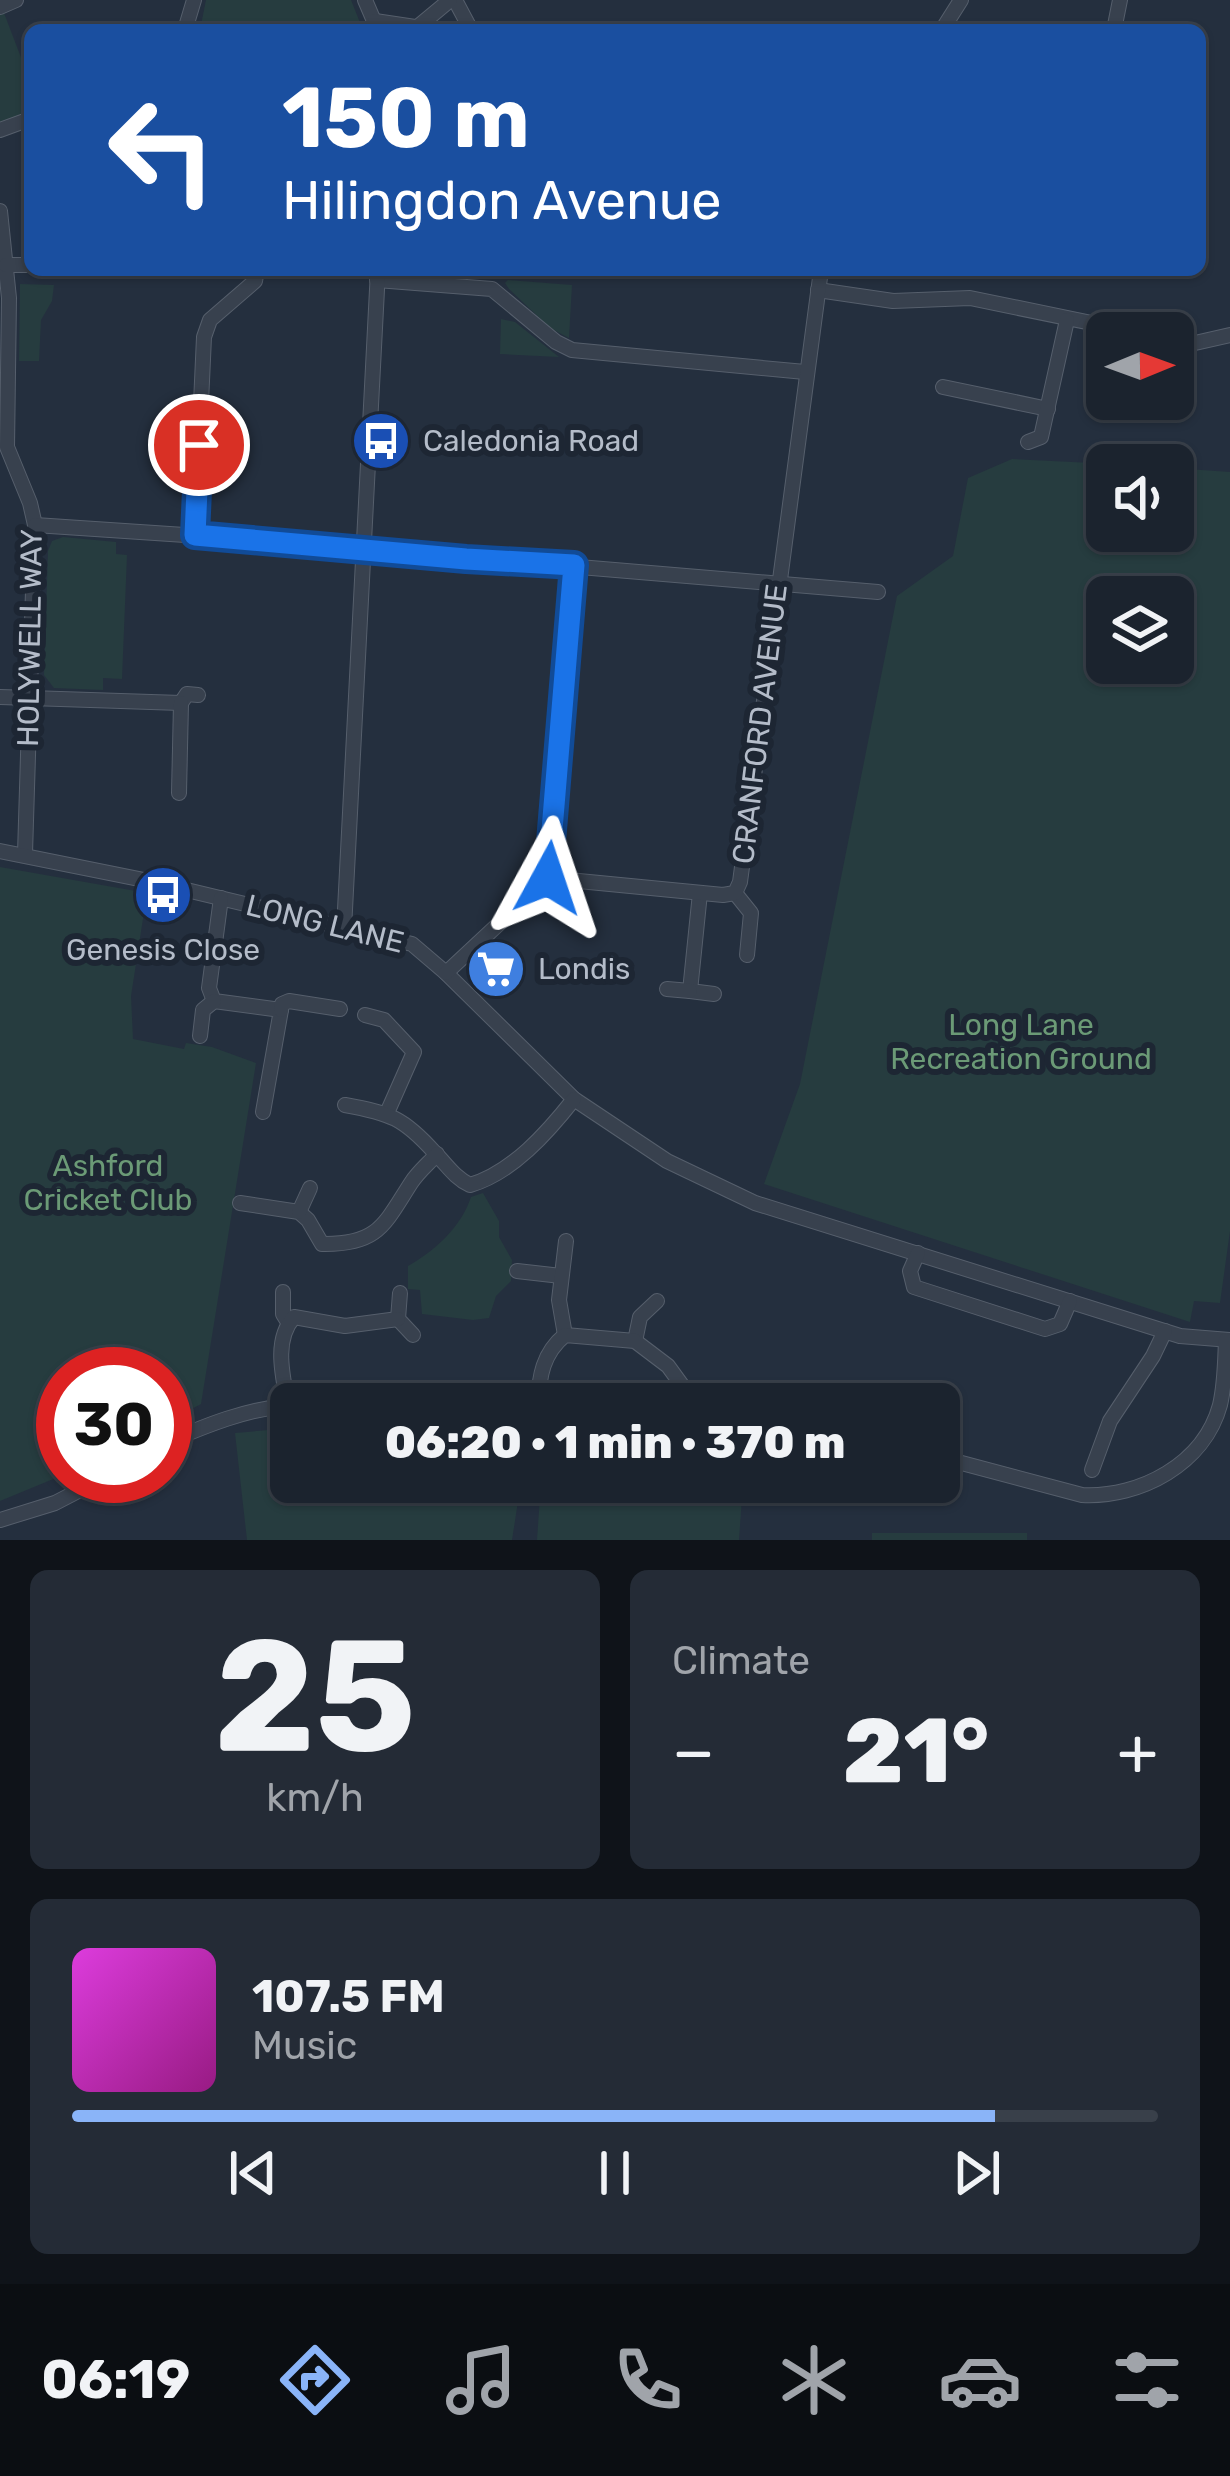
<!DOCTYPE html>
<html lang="en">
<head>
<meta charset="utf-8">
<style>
	body { margin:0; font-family:Rubik,sans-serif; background:#242b36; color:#f1f3f6; height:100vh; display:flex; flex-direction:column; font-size:45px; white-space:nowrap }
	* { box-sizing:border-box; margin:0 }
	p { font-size:39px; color:#a0a4aa }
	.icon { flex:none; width:66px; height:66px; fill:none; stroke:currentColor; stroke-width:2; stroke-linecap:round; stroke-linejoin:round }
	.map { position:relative; height:1540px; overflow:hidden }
	.sheet { display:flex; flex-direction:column; gap:30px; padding:30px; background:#0f1319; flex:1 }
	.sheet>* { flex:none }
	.banner { position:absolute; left:24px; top:24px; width:1182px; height:252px; border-radius:18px; box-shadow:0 3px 9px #0004,0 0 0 3px #39404a; background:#1a4fa0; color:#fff; overflow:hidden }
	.needle { width:78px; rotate:89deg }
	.buttons { position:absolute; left:1086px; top:312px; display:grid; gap:24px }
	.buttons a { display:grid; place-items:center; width:108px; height:108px; border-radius:18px; background:#1b232e; box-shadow:0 3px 9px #0004,0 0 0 3px #39404a; font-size:60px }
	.speed { position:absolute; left:36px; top:1347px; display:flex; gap:24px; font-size:60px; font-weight:700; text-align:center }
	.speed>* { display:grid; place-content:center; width:156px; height:156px; border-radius:50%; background:#1b232e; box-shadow:0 3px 9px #0004,0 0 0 3px #39404a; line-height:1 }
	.speed .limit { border:18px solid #d22; background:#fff; color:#111 }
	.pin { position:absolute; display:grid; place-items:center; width:102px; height:102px; color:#fff; margin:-51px; border:6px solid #fff; border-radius:50%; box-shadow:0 3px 12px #0007 }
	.me { position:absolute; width:132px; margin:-66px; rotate:5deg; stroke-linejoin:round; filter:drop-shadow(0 0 9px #0008) }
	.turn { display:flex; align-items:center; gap:42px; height:252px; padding:0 60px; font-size:54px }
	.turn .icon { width:156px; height:156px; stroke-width:2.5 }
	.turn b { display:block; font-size:84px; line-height:102px }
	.big { font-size:90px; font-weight:800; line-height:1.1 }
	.sheet .tile { flex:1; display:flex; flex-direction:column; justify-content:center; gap:18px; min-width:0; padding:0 42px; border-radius:18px; background:#242b36 }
	.sheet .dial { align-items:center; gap:0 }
	.dial b { font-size:156px; line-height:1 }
	.song { display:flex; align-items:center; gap:36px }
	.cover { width:144px; height:144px; border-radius:18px; background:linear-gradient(135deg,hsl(300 70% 55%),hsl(310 70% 35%)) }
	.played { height:12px; border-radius:6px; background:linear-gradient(90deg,#8ab4f8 85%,#39404a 85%) }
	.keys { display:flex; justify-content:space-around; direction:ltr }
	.heat { display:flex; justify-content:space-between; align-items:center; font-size:66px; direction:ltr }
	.sheet .tiles { flex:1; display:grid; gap:30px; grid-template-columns:1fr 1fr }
	.tile:last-child { grid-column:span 2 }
	.trip { position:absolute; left:270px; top:1383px; width:690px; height:120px; border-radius:18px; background:#1b232e; box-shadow:0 3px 9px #0004,0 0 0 3px #39404a; font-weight:800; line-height:120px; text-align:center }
	.menu { display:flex; height:192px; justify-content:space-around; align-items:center; background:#0b0e12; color:#a0a4aa }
	.menu .icon { width:84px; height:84px }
	.menu .selected { color:#8ab4f8 }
	.menu b { font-size:54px; color:#f1f3f6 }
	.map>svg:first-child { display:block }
</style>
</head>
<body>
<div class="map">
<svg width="1230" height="1540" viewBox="0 0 1230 1540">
	<rect width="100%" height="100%" fill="#242f3e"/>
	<g fill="#263c3f" fill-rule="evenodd">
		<path d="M206 0H351L363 30H200Z"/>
		<path d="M4 13 30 81V111L0 123V15Z"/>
		<path d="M508 280 572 285 569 338 550 328 509 289 505 283Z"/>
		<path d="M20 284 54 285 52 301 41 320 39 361H19Z"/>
		<path d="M501 319 515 322 559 357 500 354Z"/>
		<path d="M1012 459 1133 465H1107V531H1173V468L1230 472V1231L1220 1303 1194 1301 1190 1322 764 1184 800 1084 897 596 953 556 968 478ZM1107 597H1173V663H1107Z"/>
		<path d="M63 537 116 542V554L127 555 122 679 103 678V690L54 688 44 675 48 551 52 541Z"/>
		<path d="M0 867 147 893 131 996 133 1039 184 1049 186 1043 212 1047 256 1063 201 1404 165 1423V1374H63V1475L0 1501Z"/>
		<path d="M483 1193 499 1221V1237L512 1260 511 1281 496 1296 489 1318 473 1320 422 1314 420 1290 408 1289V1266C436 1250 461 1227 471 1197Z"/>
		<path d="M291 1428V1482H521L512 1540H247L235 1433Z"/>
		<path d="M541 1482 743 1483 739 1540H537Z"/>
		<rect x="872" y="1533" width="155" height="7"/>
	</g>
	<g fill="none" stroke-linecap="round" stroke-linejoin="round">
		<defs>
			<g id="street">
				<path d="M365 0 377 28"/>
				<path d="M455 0 471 30"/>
				<path d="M0 7 16 0"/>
				<path d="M375 21 415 27"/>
				<path d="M185 30 194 0"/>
				<path d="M414 30 450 0"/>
				<path d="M942 30 961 0"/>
				<path d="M1114 30 1120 0"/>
				<path d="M0 130 30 119"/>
				<path d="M0 211 9 298 7 447 30 503 35 525 25 854"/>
				<path d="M6 265H30"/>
				<path d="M377 280 492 289 556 342 572 350 805 372"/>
				<path d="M818 290 893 301 970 298 1140 333"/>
				<path d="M1173 339 1195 343 1230 335"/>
				<path d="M943 387 1048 409"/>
				<path d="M1028 442 1041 437 1067 320"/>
				<path d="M35 525 259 540 878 592"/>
				<path d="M195 535 204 337 210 320 255 281 257 270"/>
				<path d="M0 697 181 703 187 694 198 695"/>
				<path d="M179 793 181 703"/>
				<path d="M0 851 149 881 412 944 446 973 574 1099 667 1161 755 1203 1180 1336 1230 1340"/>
				<path d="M548 878 574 565"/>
				<path d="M700 893 690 991 714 994"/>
				<path d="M735 893 751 913 747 955"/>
				<path d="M221 898 209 988 214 1001 281 1010 263 1112"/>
				<path d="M344 929 378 270"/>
				<path d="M446 973 548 878 723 895 735 893 740 882 821 270"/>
				<path d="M667 989 690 991"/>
				<path d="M281 1010 282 1004 289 1001 340 1009"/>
				<path d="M365 1015 384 1020 414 1052 387 1113"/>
				<path d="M200 1036 203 1010 214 1001"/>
				<path d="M345 1105C390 1113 404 1118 435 1153 447 1165 455 1178 470 1185 512 1173 548 1132 574 1099"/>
				<path d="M240 1203 299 1212 308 1220 322 1244C378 1245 384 1225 411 1183 418 1172 428 1164 437 1154"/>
				<path d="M299 1212 310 1188"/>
				<path d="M918 1253 910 1271 914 1287 1045 1329 1060 1324 1070 1301"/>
				<path d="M517 1271 561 1276"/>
				<path d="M283 1292V1314L288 1322"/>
				<path d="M400 1293 398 1319 413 1335"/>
				<path d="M565 1335 559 1300 566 1241"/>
				<path d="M635 1341 640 1317 657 1301"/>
				<path d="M538 1404C539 1376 543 1353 565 1335L635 1341 668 1366 684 1388"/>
				<path d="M288 1405C283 1377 273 1340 294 1317L345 1326 398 1319"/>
				<path d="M165 1443C207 1425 246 1409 291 1405"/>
				<path d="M939 1457 1082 1495C1140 1498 1204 1464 1220 1405 1225 1384 1225 1362 1226 1340"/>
				<path d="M1092 1470 1110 1421 1153 1356 1165 1331"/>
				<path d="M0 1520 55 1503 107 1476"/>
			</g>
		</defs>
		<use href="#street" stroke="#565f6c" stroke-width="16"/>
		<use href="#street" stroke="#38414e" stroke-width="14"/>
	</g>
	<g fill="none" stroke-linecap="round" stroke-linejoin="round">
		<defs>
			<path id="route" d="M199 445 195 535 466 559 574 565 548 878"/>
		</defs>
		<use href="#route" stroke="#114b97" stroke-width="30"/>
		<use href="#route" stroke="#1a73e8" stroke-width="21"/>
	</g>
	<defs>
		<symbol id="bus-disc" viewBox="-11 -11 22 22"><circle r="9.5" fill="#1a4fb4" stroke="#1d2633"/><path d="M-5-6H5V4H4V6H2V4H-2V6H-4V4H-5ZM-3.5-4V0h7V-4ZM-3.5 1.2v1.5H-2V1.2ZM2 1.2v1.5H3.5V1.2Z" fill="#fff"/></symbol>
		<symbol id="supermarket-disc" viewBox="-11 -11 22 22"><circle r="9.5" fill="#3f7fe0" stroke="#1d2633"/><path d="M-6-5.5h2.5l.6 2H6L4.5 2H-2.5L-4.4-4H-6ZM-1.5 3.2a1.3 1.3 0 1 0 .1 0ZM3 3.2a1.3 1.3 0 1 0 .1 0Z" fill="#fff"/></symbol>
	</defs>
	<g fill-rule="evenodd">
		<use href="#bus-disc" x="348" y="408" width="66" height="66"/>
		<use href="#bus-disc" x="130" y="862" width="66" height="66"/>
		<use href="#supermarket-disc" x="463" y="936" width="66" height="66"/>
	</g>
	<g text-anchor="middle" stroke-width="12" stroke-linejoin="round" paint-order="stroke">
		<g font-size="30" fill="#b4bcc9" stroke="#1d2633" text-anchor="start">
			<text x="423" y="451">Caledonia Road</text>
			<text x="163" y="960" text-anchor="middle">Genesis Close</text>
			<text x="538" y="979">Londis</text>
		</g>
		<g font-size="30" fill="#b4bcc9" stroke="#1d2633">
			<text transform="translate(30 638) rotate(-89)" y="10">HOLYWELL WAY</text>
			<text transform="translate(760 724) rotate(-83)" y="10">CRANFORD AVENUE</text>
			<text transform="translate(325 924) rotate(14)" y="10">LONG LANE</text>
		</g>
		<g font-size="30" fill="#6b9a76" stroke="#1d2633">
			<text x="1021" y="1035">Long Lane<tspan x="1021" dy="34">Recreation Ground</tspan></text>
			<text x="108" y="1176">Ashford<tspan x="108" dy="34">Cricket Club</tspan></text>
		</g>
	</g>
</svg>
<div class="buttons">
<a><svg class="needle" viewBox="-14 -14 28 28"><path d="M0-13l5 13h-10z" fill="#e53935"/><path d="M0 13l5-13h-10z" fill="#a0a4aa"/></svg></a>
<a><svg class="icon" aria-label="sound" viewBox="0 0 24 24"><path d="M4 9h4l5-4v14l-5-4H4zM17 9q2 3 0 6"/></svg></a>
<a><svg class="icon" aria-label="layers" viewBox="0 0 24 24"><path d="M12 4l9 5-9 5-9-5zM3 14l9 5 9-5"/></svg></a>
</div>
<div class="speed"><div class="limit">30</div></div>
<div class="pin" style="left:199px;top:445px;background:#d93025"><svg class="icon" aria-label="arrive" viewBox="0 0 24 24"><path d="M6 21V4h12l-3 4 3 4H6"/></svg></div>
<svg class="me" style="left:548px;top:878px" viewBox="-20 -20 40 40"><path d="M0-17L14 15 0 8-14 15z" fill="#1a73e8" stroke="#fff" stroke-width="4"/></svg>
<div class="trip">06:20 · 1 min · 370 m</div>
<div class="banner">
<div class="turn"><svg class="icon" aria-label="left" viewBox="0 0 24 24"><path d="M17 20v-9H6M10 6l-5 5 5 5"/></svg><div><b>150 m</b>Hilingdon Avenue</div></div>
</div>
</div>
<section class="sheet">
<div class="tiles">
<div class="tile dial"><b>25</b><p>km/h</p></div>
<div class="tile"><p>Climate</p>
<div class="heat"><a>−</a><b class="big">21°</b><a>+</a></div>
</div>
<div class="tile">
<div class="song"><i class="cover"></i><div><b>107.5 FM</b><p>Music</p></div></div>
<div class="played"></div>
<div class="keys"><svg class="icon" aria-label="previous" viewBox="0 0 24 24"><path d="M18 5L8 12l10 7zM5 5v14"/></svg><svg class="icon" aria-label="pause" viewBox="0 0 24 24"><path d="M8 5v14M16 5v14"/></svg><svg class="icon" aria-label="next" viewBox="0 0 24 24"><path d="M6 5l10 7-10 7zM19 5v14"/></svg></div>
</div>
</div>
</section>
<nav class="menu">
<b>06:19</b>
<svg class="icon selected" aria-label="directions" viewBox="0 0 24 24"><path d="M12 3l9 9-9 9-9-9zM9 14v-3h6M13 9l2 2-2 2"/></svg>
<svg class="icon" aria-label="music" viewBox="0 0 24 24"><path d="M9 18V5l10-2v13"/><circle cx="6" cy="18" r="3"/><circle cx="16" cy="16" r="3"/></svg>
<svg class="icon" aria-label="phone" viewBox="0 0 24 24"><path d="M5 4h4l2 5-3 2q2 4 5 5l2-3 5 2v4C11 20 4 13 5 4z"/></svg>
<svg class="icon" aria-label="climate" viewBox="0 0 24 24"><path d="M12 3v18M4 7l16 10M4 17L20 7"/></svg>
<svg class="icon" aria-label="car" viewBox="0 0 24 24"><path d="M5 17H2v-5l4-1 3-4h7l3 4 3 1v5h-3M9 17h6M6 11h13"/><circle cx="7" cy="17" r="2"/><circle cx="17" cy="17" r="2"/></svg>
<svg class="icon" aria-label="filters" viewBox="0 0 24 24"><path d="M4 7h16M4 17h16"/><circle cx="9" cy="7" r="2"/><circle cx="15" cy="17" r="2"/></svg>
</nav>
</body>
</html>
